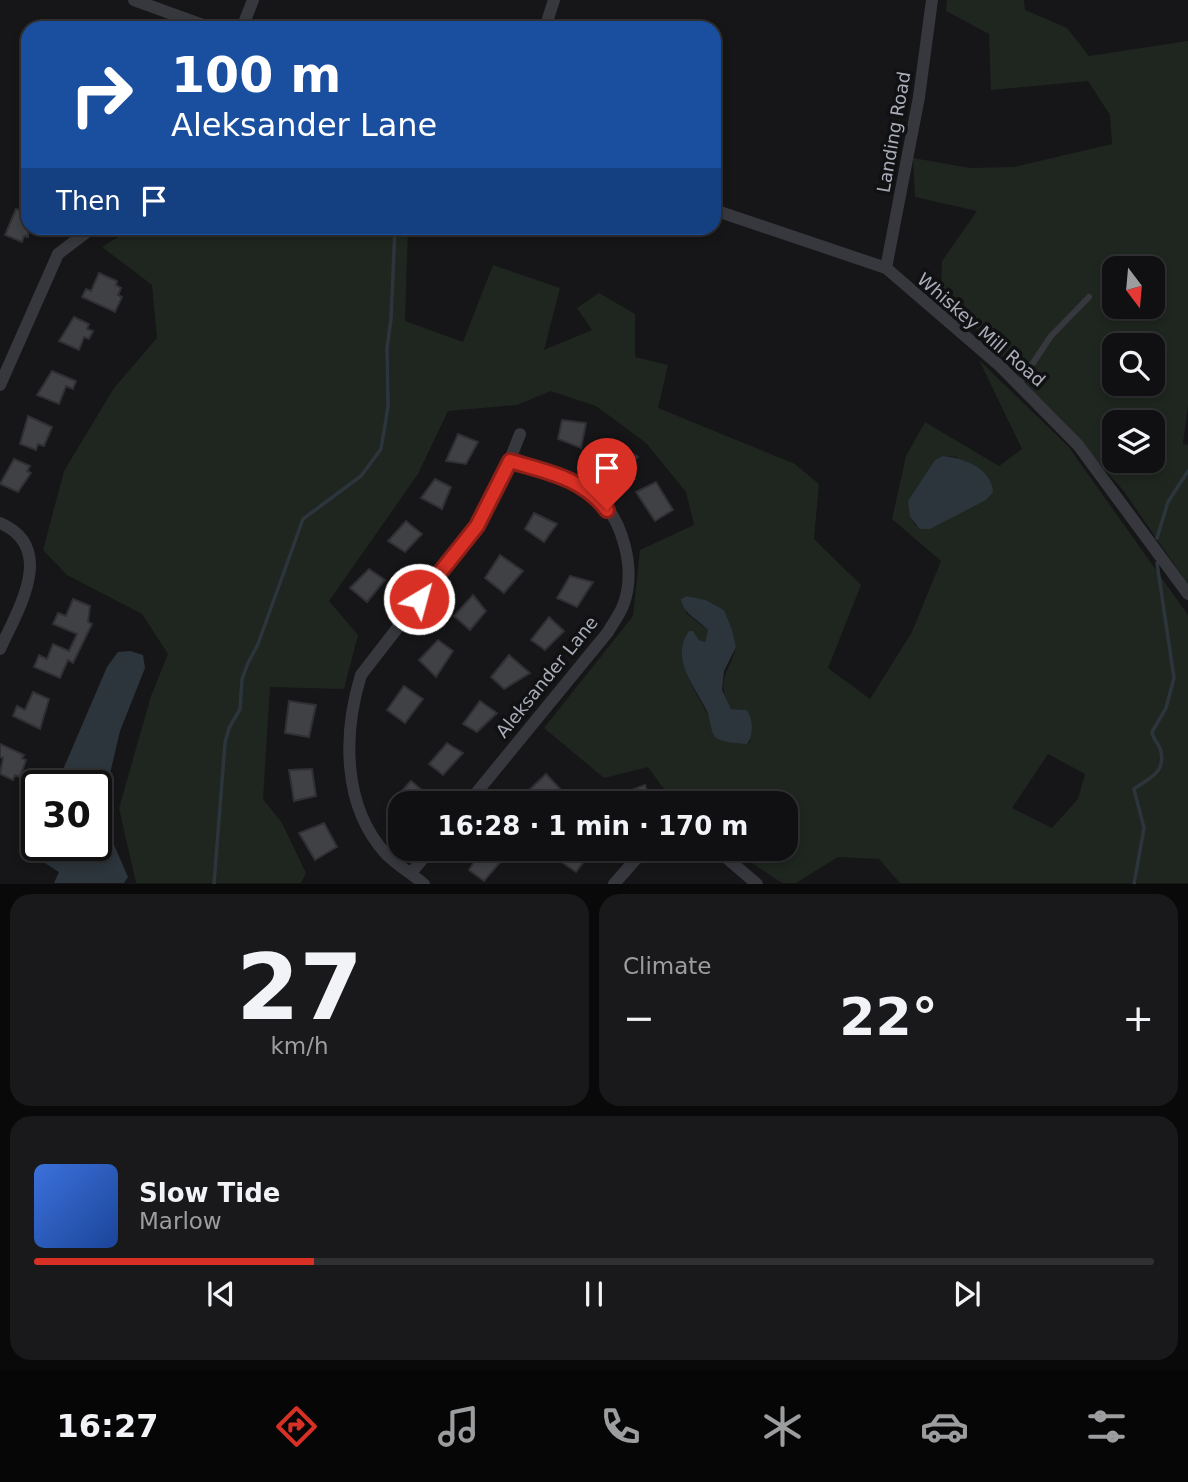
<!DOCTYPE html>
<html lang="en">
<head>
<meta charset="utf-8">
<style>
	body { margin:0; font-family:"DejaVu Sans",sans-serif; background:#19191b; color:#f1f3f6; height:100vh; display:flex; flex-direction:column; font-size:26px; white-space:nowrap }
	* { box-sizing:border-box; margin:0 }
	p { font-size:23px; color:#9c9d9f }
	.icon { flex:none; width:38px; height:38px; fill:none; stroke:currentColor; stroke-width:2; stroke-linecap:round; stroke-linejoin:round }
	.map { position:relative; height:884px; overflow:hidden }
	.side { display:flex; flex-direction:column; gap:10px; padding:10px; background:#09090a; flex:1 }
	.side>* { flex:none }
	.top-card { position:absolute; left:21px; top:21px; width:700px; height:214px; border-radius:21px; box-shadow:0 4px 10px #0003,0 0 0 2px #303032; background:#1a4fa0; color:#fff; overflow:hidden }
	.needle { width:46px; rotate:164deg }
	.tools { position:absolute; left:1102px; top:256px; display:grid; gap:14px }
	.tools a { display:grid; place-items:center; width:63px; height:63px; border-radius:14px; background:#101012; box-shadow:0 4px 10px #0003,0 0 0 2px #303032; font-size:35px }
	.speed { position:absolute; left:21px; top:770px; display:flex; gap:14px; font-size:35px; font-weight:700; text-align:center }
	.speed>* { display:grid; place-content:center; width:91px; height:91px; border-radius:50%; background:#101012; box-shadow:0 4px 10px #0003,0 0 0 2px #303032; line-height:1 }
	.speed .limit { border:4px solid #111; border-radius:10px; background:#fff; color:#111 }
	.pin { position:absolute; display:grid; place-items:center; width:60px; height:60px; color:#fff; margin:-72px -30px; border-radius:50% 50% 50% 0; rotate:-45deg; box-shadow:0 0 7px #0007 }
	.pin .icon { rotate:45deg }
	.me { position:absolute; width:77px; margin:-38px; rotate:37deg; stroke-linejoin:round; filter:drop-shadow(0 0 5px #0008) }
	.turn { display:flex; align-items:center; gap:24px; height:147px; padding:0 35px; font-size:32px }
	.turn .icon { width:91px; height:91px; stroke-width:2.5 }
	.turn b { display:block; font-size:49px; line-height:60px }
	.then { display:flex; align-items:center; height:66px; padding:0 35px; background:#0003; gap:14px; font-size:26px }
	.big { font-size:52px; font-weight:700; line-height:1.1 }
	.side .tile { flex:1; display:flex; flex-direction:column; justify-content:center; gap:10px; min-width:0; padding:0 24px; border-radius:21px; background:#19191b }
	.side .dial { align-items:center; gap:0 }
	.dial b { font-size:91px; line-height:1 }
	.song { display:flex; align-items:center; gap:21px }
	.cover { width:84px; height:84px; border-radius:10px; background:linear-gradient(135deg,hsl(220 70% 55%),hsl(220 70% 35%)) }
	.played { height:7px; border-radius:4px; background:linear-gradient(90deg,#d93025 25%,#303032 25%) }
	.keys { display:flex; justify-content:space-around; direction:ltr }
	.heat { display:flex; justify-content:space-between; align-items:center; font-size:38px; direction:ltr }
	.side .tiles { flex:1; display:grid; gap:10px; grid-template-columns:1fr 1fr }
	.tile:last-child { grid-column:span 2 }
	.trip { position:absolute; left:388px; top:791px; width:410px; height:70px; border-radius:21px; background:#101012; box-shadow:0 4px 10px #0003,0 0 0 2px #303032; font-weight:700; line-height:70px; text-align:center }
	.dock { display:flex; height:112px; justify-content:space-around; align-items:center; background:#060607; color:#9c9d9f }
	.dock .icon { width:49px; height:49px }
	.dock .current { color:#d93025 }
	.dock b { font-size:32px; color:#f1f3f6 }
	.map>svg:first-child { display:block }
</style>
</head>
<body>
<div class="map">
<svg width="1188" height="884" viewBox="0 0 1188 884">
	<rect width="100%" height="100%" fill="#161618"/>
	<g fill="#1e261f" fill-rule="evenodd">
		<path d="M947 0H1024L1025 10 1067 28 1089 56 1188 41V405L1183 444 1188 445V584L1123 490 941 290 942 261 977 211 915 197 913 158 970 168 1014 167 1112 144 1110 115 1088 81 991 90 989 34 946 11ZM1115 268H1153V306H1115ZM1115 345H1153V383H1115ZM1115 422H1153V460H1115Z"/>
		<path d="M132 228H408L405 321 463 342 493 265 560 288 544 350 592 330 577 308 599 293 635 314V357L668 365 658 408 795 464 819 484 814 539 861 585 828 668 870 699 912 632 941 561 892 519 906 456 925 422 999 466 1022 449 979 360 1068 446 1188 615V883H900L879 859 838 857 796 883H782L731 849H786V803H674L648 767 604 778 544 728 633 616 640 550 694 525 686 492 646 443 596 406 551 391 517 405 448 411 418 474 329 601 358 635 344 689 270 687 263 799 282 823 306 873 301 883H136L119 808 151 696 168 654 142 614 67 575 43 550 64 471 114 388 157 338 152 285 102 247ZM943 456 957 457 916 526 910 517ZM687 596 706 600 724 610 736 647C729 674 714 680 731 709L747 710 749 714 750 743 713 729C700 688 680 686 685 637L693 631 699 640 705 642 708 630 686 613ZM1048 754 1085 774 1078 799 1052 828 1012 808Z"/>
	</g>
	<g fill="#2c353c">
		<path d="M943 456C964 458 991 468 993 492L986 500 930 529H920L910 517 908 501 935 460Z"/>
		<path d="M687 596 706 600 724 610 732 630 736 647 724 671 722 690 731 709 747 710C753 719 754 736 747 744 738 743 722 743 715 737 711 732 710 719 707 711 696 688 669 658 689 631H693L699 640 705 642 708 630C698 619 683 614 681 599Z"/>
		<path d="M130 651 143 655 145 668 120 731 106 791 104 822 128 877 124 883H54L59 872 26 851 37 827V845H96V786H56L107 667 118 652Z"/>
	</g>
	<g fill="none" stroke-linecap="round" stroke-linejoin="round">
		<g stroke="#2c353c" stroke-width="3.5">
			<path d="M1157 538 1168 502 1188 471"/>
			<path d="M214 884 225 743 229 728 240 709 242 679 248 663 258 644 303 519 361 476 381 449 388 407 387 348 391 319 395 228"/>
			<path d="M1134 884 1144 828 1134 789C1147 779 1168 773 1160 748 1157 742 1153 739 1152 732L1166 708 1174 678 1157 563"/>
		</g>
	</g>
	<g fill="#404145" stroke="#303034" stroke-width="2">
		<path d="M16 209 28 214V237L24 236 22 242 5 235Z"/>
		<path d="M99 273 117 281 116 285 121 288 118 295 122 297 115 312 82 297 86 289 91 291Z"/>
		<path d="M74 317 89 324 87 329 93 331 89 339 84 337 79 350 59 341Z"/>
		<path d="M52 371 76 381 73 389 66 386 59 404 37 395Z"/>
		<path d="M28 416 52 427 44 446 38 444 36 450 20 444Z"/>
		<path d="M562 420 586 423 581 448 558 439Z"/>
		<path d="M458 434 478 442 466 464 446 461Z"/>
		<path d="M615 442 638 457 620 475 600 457Z"/>
		<path d="M14 459 30 466 27 471 31 473 18 492 0 484Z"/>
		<path d="M435 479 451 487 442 509 421 498Z"/>
		<path d="M656 482 673 510 655 521 636 492Z"/>
		<path d="M534 513 557 524 544 542 525 529Z"/>
		<path d="M406 521 422 534 405 552 388 541Z"/>
		<path d="M500 555 523 571 504 593 485 578Z"/>
		<path d="M369 569 385 580 367 602 350 588Z"/>
		<path d="M570 576 593 582 577 607 557 598Z"/>
		<path d="M473 595 486 611 470 630 454 616Z"/>
		<path d="M73 599 90 606 88 622 92 624 73 663 68 660 60 678 34 667 39 655 47 659 53 644 69 651 77 634 53 624 58 613 66 616Z"/>
		<path d="M549 617 564 631 545 650 531 640Z"/>
		<path d="M438 640 453 651 436 677 419 660Z"/>
		<path d="M509 655 530 673 504 689 491 677Z"/>
		<path d="M404 686 423 699 405 723 387 710Z"/>
		<path d="M33 692 49 699 40 729 13 716 17 706 25 710Z"/>
		<path d="M289 701 316 705 309 737 285 733Z"/>
		<path d="M480 701 497 713 477 732 463 724Z"/>
		<path d="M447 743 463 753 443 775 429 764Z"/>
		<path d="M0 744 24 755 22 758 26 760 20 777 15 775 13 780 0 774 3 758 0 757Z"/>
		<path d="M312 769 316 796 294 801 289 770Z"/>
		<path d="M546 774 565 794 553 803H534L524 795Z"/>
		<path d="M411 781 430 797 424 803H401V810L390 804Z"/>
		<path d="M645 785 651 803H615L612 797Z"/>
		<path d="M324 823 337 847 315 860 299 833Z"/>
		<path d="M482 849H489L503 859 484 881 469 870Z"/>
		<path d="M563 849H586L591 852 576 872 554 857Z"/>
	</g>
	<g fill="none" stroke-linecap="round" stroke-linejoin="round">
		<path stroke="#37383d" stroke-width="6" d="M1019 384 1051 336 1089 297"/>
		<g stroke="#37383d" stroke-width="12">
			<path d="M134 0 211 28"/>
			<path d="M242 28 253 0"/>
			<path d="M545 28 554 0"/>
			<path d="M714 210 886 268 1000 366 1078 445 1188 594"/>
			<path d="M886 268 919 97 932 0"/>
			<path d="M0 385 58 254 92 228"/>
			<path d="M0 523C58 548 17 611 0 649"/>
			<path d="M468 803 608 632C613 623 621 613 624 603 636 568 623 519 595 494 573 475 538 469 510 461"/>
			<path d="M716 849 757 884"/>
			<path d="M411 873 431 849"/>
			<path d="M424 884C412 874 397 865 386 854 342 806 343 733 361 675L477 525 500 485 520 434"/>
			<path d="M614 884 636 859 653 849"/>
		</g>
	</g>
	<g fill="none" stroke-linecap="round" stroke-linejoin="round">
		<defs>
			<path id="route" d="M419 599 477 526 510 461C547 472 583 478 607 510"/>
		</defs>
		<use href="#route" stroke="#8d1f18" stroke-width="18"/>
		<use href="#route" stroke="#d93025" stroke-width="12"/>
	</g>
	<g text-anchor="middle" stroke-width="7" stroke-linejoin="round" paint-order="stroke">
		<g font-size="18" fill="#a8adb8" stroke="#111113">
			<text transform="translate(894 132) rotate(-80)" y="6">Landing Road</text>
			<text transform="translate(981 330) rotate(41)" y="6">Whiskey Mill Road</text>
			<text transform="translate(547 677) rotate(-51)" y="6">Aleksander Lane</text>
		</g>
	</g>
</svg>
<div class="tools">
<a><svg class="needle" viewBox="-14 -14 28 28"><path d="M0-13l5 13h-10z" fill="#e53935"/><path d="M0 13l5-13h-10z" fill="#9c9d9f"/></svg></a>
<a><svg class="icon" aria-label="search" viewBox="0 0 24 24"><circle cx="10" cy="10" r="6"/><path d="M15 15l6 6"/></svg></a>
<a><svg class="icon" aria-label="layers" viewBox="0 0 24 24"><path d="M12 4l9 5-9 5-9-5zM3 14l9 5 9-5"/></svg></a>
</div>
<div class="speed"><div class="limit">30</div></div>
<div class="pin" style="left:607px;top:510px;background:#d93025"><svg class="icon" aria-label="arrive" viewBox="0 0 24 24"><path d="M6 21V4h12l-3 4 3 4H6"/></svg></div>
<svg class="me" style="left:419px;top:599px" viewBox="-20 -20 40 40"><circle r="17" fill="#d93025" stroke="#fff" stroke-width="3"/><path d="M0-11L8 9 0 5-8 9z" fill="#fff"/></svg>
<div class="trip">16:28 · 1 min · 170 m</div>
<div class="top-card">
<div class="turn"><svg class="icon" aria-label="right" viewBox="0 0 24 24"><path d="M7 20v-9h11M14 6l5 5-5 5"/></svg><div><b>100 m</b>Aleksander Lane</div></div>
<div class="then">Then<svg class="icon" aria-label="arrive" viewBox="0 0 24 24"><path d="M6 21V4h12l-3 4 3 4H6"/></svg></div>
</div>
</div>
<section class="side">
<div class="tiles">
<div class="tile dial"><b>27</b><p>km/h</p></div>
<div class="tile"><p>Climate</p>
<div class="heat"><a>−</a><b class="big">22°</b><a>+</a></div>
</div>
<div class="tile">
<div class="song"><i class="cover"></i><div><b>Slow Tide</b><p>Marlow</p></div></div>
<div class="played"></div>
<div class="keys"><svg class="icon" aria-label="previous" viewBox="0 0 24 24"><path d="M18 5L8 12l10 7zM5 5v14"/></svg><svg class="icon" aria-label="pause" viewBox="0 0 24 24"><path d="M8 5v14M16 5v14"/></svg><svg class="icon" aria-label="next" viewBox="0 0 24 24"><path d="M6 5l10 7-10 7zM19 5v14"/></svg></div>
</div>
</div>
</section>
<nav class="dock">
<b>16:27</b>
<svg class="icon current" aria-label="directions" viewBox="0 0 24 24"><path d="M12 3l9 9-9 9-9-9zM9 14v-3h6M13 9l2 2-2 2"/></svg>
<svg class="icon" aria-label="music" viewBox="0 0 24 24"><path d="M9 18V5l10-2v13"/><circle cx="6" cy="18" r="3"/><circle cx="16" cy="16" r="3"/></svg>
<svg class="icon" aria-label="phone" viewBox="0 0 24 24"><path d="M5 4h4l2 5-3 2q2 4 5 5l2-3 5 2v4C11 20 4 13 5 4z"/></svg>
<svg class="icon" aria-label="climate" viewBox="0 0 24 24"><path d="M12 3v18M4 7l16 10M4 17L20 7"/></svg>
<svg class="icon" aria-label="car" viewBox="0 0 24 24"><path d="M5 17H2v-5l4-1 3-4h7l3 4 3 1v5h-3M9 17h6M6 11h13"/><circle cx="7" cy="17" r="2"/><circle cx="17" cy="17" r="2"/></svg>
<svg class="icon" aria-label="filters" viewBox="0 0 24 24"><path d="M4 7h16M4 17h16"/><circle cx="9" cy="7" r="2"/><circle cx="15" cy="17" r="2"/></svg>
</nav>
</body>
</html>
